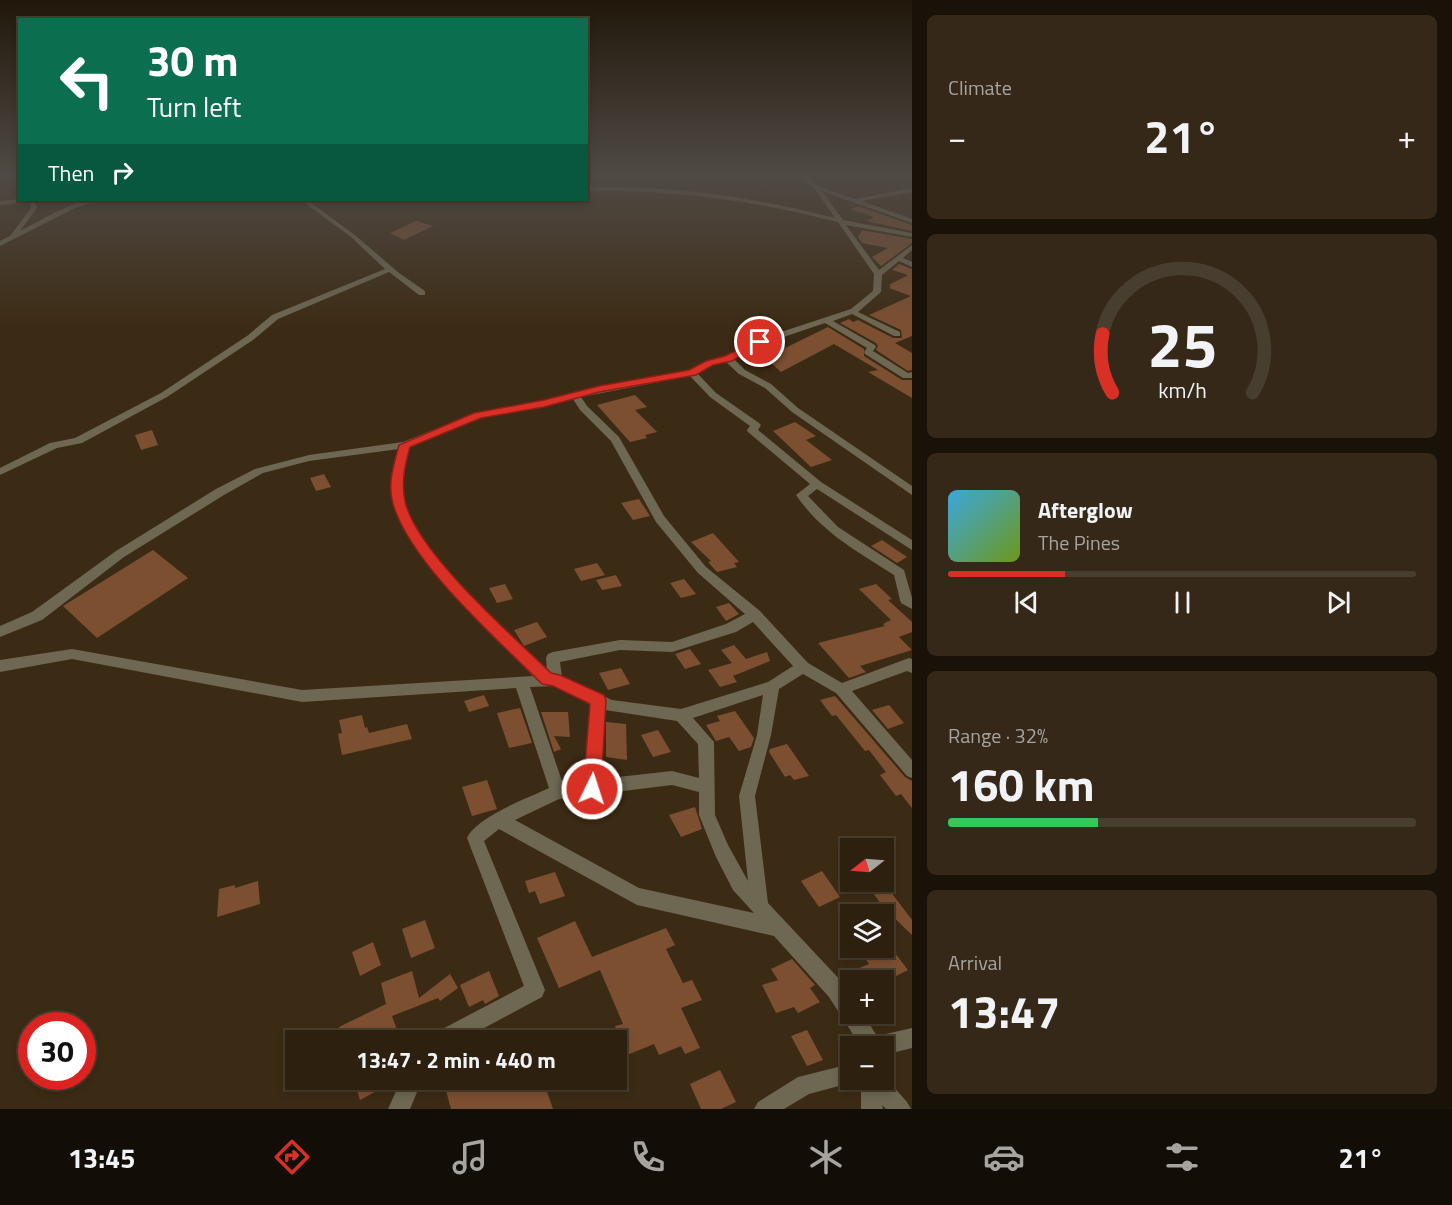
<!DOCTYPE html>
<html lang="en">
<head>
<meta charset="utf-8">
<style>
	body { margin:0; font-family:"Titillium Web",sans-serif; background:#352818; color:#f1f3f6; height:100vh; display:flex; flex-direction:column; font-size:22px; white-space:nowrap }
	* { box-sizing:border-box; margin:0 }
	p { font-size:20px; color:#a7a39e }
	.icon { flex:none; width:33px; height:33px; fill:none; stroke:currentColor; stroke-width:2; stroke-linecap:round; stroke-linejoin:round }
	.map { position:relative; flex:1; overflow:hidden }
	.side { display:flex; flex-direction:column; gap:15px; padding:15px; background:#191208; width:540px }
	.side>* { flex:none }
	.hud { position:absolute; left:18px; top:18px; width:570px; height:183px; border-radius:0px; box-shadow:0 3px 9px #0003,0 0 0 2px #483e2f; background:#0b6e4f; color:#fff; overflow:hidden }
	.needle { width:39px; rotate:253deg }
	.controls { position:absolute; left:840px; top:838px; display:grid; gap:12px }
	.controls a { display:grid; place-items:center; width:54px; height:54px; border-radius:0px; background:#2d200f; box-shadow:0 3px 9px #0003,0 0 0 2px #483e2f; font-size:30px }
	.speed { position:absolute; left:18px; top:1012px; display:flex; gap:12px; font-size:30px; font-weight:700; text-align:center }
	.speed>* { display:grid; place-content:center; width:78px; height:78px; border-radius:50%; background:#2d200f; box-shadow:0 3px 9px #0003,0 0 0 2px #483e2f; line-height:1 }
	.speed .limit { border:9px solid #d22; background:#fff; color:#111 }
	.pin { position:absolute; display:grid; place-items:center; width:51px; height:51px; color:#fff; margin:-26px; border:3px solid #fff; border-radius:50%; box-shadow:0 2px 6px #0007 }
	.me { position:absolute; width:66px; margin:-33px; rotate:4deg; stroke-linejoin:round; filter:drop-shadow(0 0 4px #0008) }
	.turn { display:flex; align-items:center; gap:21px; height:126px; padding:0 30px; font-size:27px }
	.turn .icon { width:78px; height:78px; stroke-width:2.5 }
	.turn b { display:block; font-size:42px; line-height:51px }
	.then { display:flex; align-items:center; height:57px; padding:0 30px; background:#0003; gap:12px; font-size:22px }
	.big { font-size:45px; font-weight:700; line-height:1.1 }
	.side .card { flex:1; display:flex; flex-direction:column; justify-content:center; gap:9px; min-width:0; padding:0 21px; border-radius:9px; background:#352818 }
	.side .dial { align-items:center; gap:0 }
	.dial svg { height:156px; overflow:visible; fill:none; stroke:#483e2f; stroke-width:7; stroke-linecap:round; text-anchor:middle }
	.dial text { fill:#f1f3f6; stroke:none }
	.song { display:flex; align-items:center; gap:18px }
	.cover { width:72px; height:72px; border-radius:9px; background:linear-gradient(135deg,hsl(200 70% 55%),hsl(80 70% 35%)) }
	.played { height:6px; border-radius:3px; background:linear-gradient(90deg,#d93025 25%,#483e2f 25%) }
	.keys { display:flex; justify-content:space-around; direction:ltr }
	.heat { display:flex; justify-content:space-between; align-items:center; font-size:33px; direction:ltr }
	.charge { height:9px; border-radius:4px; background:linear-gradient(90deg,#34c759 32%,#483e2f 0) }
	.trip { position:absolute; left:285px; top:1030px; width:342px; height:60px; border-radius:0px; background:#2d200f; box-shadow:0 3px 9px #0003,0 0 0 2px #483e2f; font-weight:700; line-height:60px; text-align:center }
	.menu { display:flex; height:96px; justify-content:space-around; align-items:center; background:#120d06; color:#a7a39e }
	.menu .icon { width:42px; height:42px }
	.menu .on { color:#d93025 }
	.menu b { font-size:27px; color:#f1f3f6 }
	main { display:flex; flex:1; min-height:0 }
	.map>svg:first-child { display:block }
</style>
</head>
<body>
<main>
<div class="map">
<svg width="912" height="1109" viewBox="0 0 912 1109">
	<rect width="100%" height="100%" fill="#3c2b14"/>
	<g fill="#7c4f31">
		<path d="M858 206 912 225V231L866 221 874 217 850 209Z"/>
		<path d="M416 221 433 226 404 240 390 233Z"/>
		<path d="M862 230 912 239V243L881 266 872 257 888 248 862 243 858 237Z"/>
		<path d="M899 264 912 269V336L895 343 912 353V370L908 371 876 350 878 346 876 343 840 323 849 319 853 322 858 320 893 338H902L901 330 869 315 911 296 889 288 891 286 889 285 908 275 892 270Z"/>
		<path d="M828 327 864 349V356L902 380H912V398L868 372 878 370 834 344 781 372 761 354 779 351Z"/>
		<path d="M635 395 647 407 635 410 657 432 645 435 647 438 630 442 597 405Z"/>
		<path d="M795 422 816 436 806 440 832 460 811 467 773 431Z"/>
		<path d="M152 430 158 445 141 450 135 435Z"/>
		<path d="M324 474 331 487 316 491 310 478Z"/>
		<path d="M639 499 650 516 633 520 621 503Z"/>
		<path d="M713 533 739 562 734 563 737 567 717 572 708 562 711 561 691 542Z"/>
		<path d="M882 540 907 557 897 563 871 546Z"/>
		<path d="M153 550 188 578 97 638 63 606Z"/>
		<path d="M597 563 605 575 581 581 574 569Z"/>
		<path d="M616 575 622 586 602 590 596 580Z"/>
		<path d="M684 579 696 594 681 598 670 583Z"/>
		<path d="M505 584 513 599 497 603 489 588Z"/>
		<path d="M876 584 892 599 888 600 912 622V632L899 637 912 650 860 666 866 672 849 678 818 643 885 626 883 624 891 620 859 589Z"/>
		<path d="M729 603 739 614 726 621 716 607Z"/>
		<path d="M537 622 547 637 524 646 514 630Z"/>
		<path d="M734 645 746 659 767 652 770 661 733 676 737 682 720 687 708 670 732 663 721 650Z"/>
		<path d="M690 649 701 664 685 669 675 654Z"/>
		<path d="M621 668 630 684 608 690 599 673Z"/>
		<path d="M484 695 489 706 469 712 464 701Z"/>
		<path d="M835 696 905 777 912 781V808L901 794 896 796 880 775 886 772 869 750 865 751 836 715 832 716 820 700Z"/>
		<path d="M889 705 904 723 888 729 872 710Z"/>
		<path d="M520 708 532 743 509 748 497 713Z"/>
		<path d="M735 711 754 738 751 747 739 751 729 737 716 741 706 725 720 721 717 716Z"/>
		<path d="M541 712H568L570 737 554 736 561 749 554 752Z"/>
		<path d="M362 715 365 728 367 727 369 733 407 724 412 739 342 755 338 734 342 733 339 720Z"/>
		<path d="M606 722 626 724 627 760 606 757Z"/>
		<path d="M658 730 671 752 653 757 641 735Z"/>
		<path d="M787 744 809 776 794 780 790 775 785 777 769 752 770 749Z"/>
		<path d="M487 780 497 809 472 816 462 787Z"/>
		<path d="M695 807 702 829 681 837 669 815Z"/>
		<path d="M822 871 840 897 819 907 801 881Z"/>
		<path d="M555 872 565 896 540 904 535 891 529 893 525 881Z"/>
		<path d="M258 881 260 904 217 917 219 889 235 885V888Z"/>
		<path d="M887 887 912 920V935L884 908 873 893Z"/>
		<path d="M425 920 435 948 411 958 402 929Z"/>
		<path d="M575 921 592 957 666 928 675 945 666 949 683 983 692 980 702 1000 681 1008 700 1048 685 1054 681 1046 659 1055 654 1044 627 1055 615 1026 623 1024 600 970 559 988 537 938Z"/>
		<path d="M373 942 381 965 360 976 352 952Z"/>
		<path d="M858 948H891L908 970 886 981H844L840 976 869 964Z"/>
		<path d="M792 959 815 985 810 988 820 1002 798 1013 794 1007 776 1013 762 985 778 980 771 969Z"/>
		<path d="M412 971 419 998 450 974 458 988 440 1001 438 998 392 1016 401 1041H343L339 1027 386 1004 381 983Z"/>
		<path d="M489 971 499 996 485 1004 483 1000 469 1007 460 985Z"/>
		<path d="M807 1030 823 1060 807 1066 791 1036Z"/>
		<path d="M720 1070 736 1102 721 1109H701L690 1084Z"/>
		<path d="M354 1080H397L360 1100Z"/>
		<path d="M451 1080H543L553 1109H451L444 1083Z"/>
	</g>
	<g fill="none" stroke-linecap="round" stroke-linejoin="round">
		<g fill="#6e6752" fill-rule="evenodd">
			<path d="M2 174H9L0 180Z"/>
			<path d="M13 174H20V178Z"/>
			<path d="M797 174H804L818 186 855 199 912 188V192L862 201 912 219V223L822 191 843 220 912 233V237L846 225 879 270 912 245V250L903 258 912 262V267L899 261 882 275 881 292 858 312 900 332V336H894L852 314 833 321 875 345 876 347 873 351 908 373 912 372V378H903L865 354 864 352 867 348 825 323 763 344 734 359 745 370 771 384 798 408 912 486V495L792 412 765 388 739 374 726 362 712 365 698 374 716 393 759 423 761 425 758 430 821 482 912 540V550L817 489 808 496 838 527 904 570 912 598V609L901 603 900 600 894 575C858 552 821 532 796 495L810 484 748 432 747 430 750 426 710 397 690 376 581 397 587 406 619 437 664 516 706 567 760 611 808 663 842 683 909 658 912 659V673L907 671 852 691 912 760V778L907 776 836 693 803 674 779 689 771 735 755 796 768 903 843 983 850 996V1014H863L877 1036 912 1028V1048L884 1055V1047H861L829 997 774 936 637 905 499 829 484 841 545 990 542 997 460 1041H430L433 1034 524 986 467 838C476 817 528 798 549 788L516 688 302 702 72 659 0 672V660L72 649 302 690 533 676C493 635 402 555 392 498 389 482 394 465 399 449L309 461 263 473 224 495 124 557 42 620 0 637V626L32 612 116 551 216 489 255 469 309 455 403 442 475 413 545 400 599 386 689 371 706 361 725 357 757 340 851 309 873 291 874 274 838 222C755 201 672 189 586 191V187C671 185 753 197 835 218L814 188ZM573 399 580 410 611 441 656 522 698 573 745 614 726 624 672 642 620 640 553 652 548 654 546 658 547 671C507 633 411 551 403 496 400 480 405 463 410 447L480 417ZM753 622 793 666 768 682 681 709 612 700 562 677 560 662 620 650 672 652 736 632ZM554 686 591 704 585 781 563 784 530 687ZM763 695 757 735 739 796 748 881 728 845 715 815 714 742 693 718ZM605 710 677 721 698 744 699 778 672 771 600 779ZM672 785 699 792V815L716 857 733 890 754 913 639 888 515 820 559 799Z"/>
			<path d="M20 199 34 200 37 208 20 231C41 221 76 197 99 200L75 208 0 246V241L10 236 31 208 29 202 0 205V201Z"/>
			<path d="M301 200H307L355 235 399 273 425 291V295H419L389 272 278 319 253 340 167 397 82 443 57 448 0 475V468L50 443 75 438 161 393 247 336 272 315 385 269 351 237Z"/>
			<path d="M850 1059V1080H853L850 1083 809 1094 784 1109H754L758 1102 798 1077 838 1067Z"/>
			<path d="M884 1076 907 1102 911 1109H886L882 1105 883 1109H861V1080H884Z"/>
			<path d="M401 1080H422L410 1109H388Z"/>
		</g>
	</g>
	<linearGradient id="sky" x2="0" y2="1"><stop stop-color="#21180b"/><stop offset="0.53" stop-color="#504a45"/><stop offset="1" stop-color="#504a45" stop-opacity="0"/></linearGradient>
	<rect width="912" height="329" fill="url(#sky)"/>
	<path fill="#d93025" stroke="#8d1f18" stroke-width="1.5" d="M757 340 765 342 732 361 713 365 696 375 599 392 544 407 481 418 410 447C405 465 401 482 405 501 416 552 513 636 551 673L560 675 604 695 606 700 601 789 598 795 592 798 586 795 583 789 590 704 553 686 542 684C497 639 411 564 393 504 387 484 394 464 399 445L474 413 544 400 599 386 689 370 706 361 725 356Z"/>
</svg>
<div class="controls">
<a><svg class="needle" viewBox="-14 -14 28 28"><path d="M0-13l5 13h-10z" fill="#e53935"/><path d="M0 13l5-13h-10z" fill="#a7a39e"/></svg></a>
<a><svg class="icon" aria-label="layers" viewBox="0 0 24 24"><path d="M12 4l9 5-9 5-9-5zM3 14l9 5 9-5"/></svg></a>
<a>+</a>
<a>−</a>
</div>
<div class="speed"><div class="limit">30</div></div>
<div class="pin" style="left:760px;top:342px;background:#d93025"><svg class="icon" aria-label="arrive" viewBox="0 0 24 24"><path d="M6 21V4h12l-3 4 3 4H6"/></svg></div>
<svg class="me" style="left:592px;top:789px" viewBox="-20 -20 40 40"><circle r="17" fill="#d93025" stroke="#fff" stroke-width="3"/><path d="M0-11L8 9 0 5-8 9z" fill="#fff"/></svg>
<div class="trip">13:47 · 2 min · 440 m</div>
<div class="hud">
<div class="turn"><svg class="icon" aria-label="left" viewBox="0 0 24 24"><path d="M17 20v-9H6M10 6l-5 5 5 5"/></svg><div><b>30 m</b>Turn left</div></div>
<div class="then">Then<svg class="icon" aria-label="right" viewBox="0 0 24 24"><path d="M7 20v-9h11M14 6l5 5-5 5"/></svg></div>
</div>
</div>
<section class="side">
<div class="card"><p>Climate</p>
<div class="heat"><a>−</a><b class="big">21°</b><a>+</a></div>
</div>
<div class="card dial"><svg viewBox="0 0 100 80">
<path d="M14 69A42 42 0 1 1 86 69"/>
<path d="M14 69A42 42 0 0 1 9 39" stroke="#d93025"/>
<text x="50" y="56" font-size="32" font-weight="700">25</text>
<text x="50" y="72" font-size="11">km/h</text>
</svg></div>
<div class="card">
<div class="song"><i class="cover"></i><div><b>Afterglow</b><p>The Pines</p></div></div>
<div class="played"></div>
<div class="keys"><svg class="icon" aria-label="previous" viewBox="0 0 24 24"><path d="M18 5L8 12l10 7zM5 5v14"/></svg><svg class="icon" aria-label="pause" viewBox="0 0 24 24"><path d="M8 5v14M16 5v14"/></svg><svg class="icon" aria-label="next" viewBox="0 0 24 24"><path d="M6 5l10 7-10 7zM19 5v14"/></svg></div>
</div>
<div class="card"><p>Range · 32%</p><b class="big">160 km</b><div class="charge"></div></div>
<div class="card"><p>Arrival</p><b class="big">13:47</b></div>
</section>
</main>
<nav class="menu">
<b>13:45</b>
<svg class="icon on" aria-label="directions" viewBox="0 0 24 24"><path d="M12 3l9 9-9 9-9-9zM9 14v-3h6M13 9l2 2-2 2"/></svg>
<svg class="icon" aria-label="music" viewBox="0 0 24 24"><path d="M9 18V5l10-2v13"/><circle cx="6" cy="18" r="3"/><circle cx="16" cy="16" r="3"/></svg>
<svg class="icon" aria-label="phone" viewBox="0 0 24 24"><path d="M5 4h4l2 5-3 2q2 4 5 5l2-3 5 2v4C11 20 4 13 5 4z"/></svg>
<svg class="icon" aria-label="climate" viewBox="0 0 24 24"><path d="M12 3v18M4 7l16 10M4 17L20 7"/></svg>
<svg class="icon" aria-label="car" viewBox="0 0 24 24"><path d="M5 17H2v-5l4-1 3-4h7l3 4 3 1v5h-3M9 17h6M6 11h13"/><circle cx="7" cy="17" r="2"/><circle cx="17" cy="17" r="2"/></svg>
<svg class="icon" aria-label="filters" viewBox="0 0 24 24"><path d="M4 7h16M4 17h16"/><circle cx="9" cy="7" r="2"/><circle cx="15" cy="17" r="2"/></svg>
<b>21°</b>
</nav>
</body>
</html>
